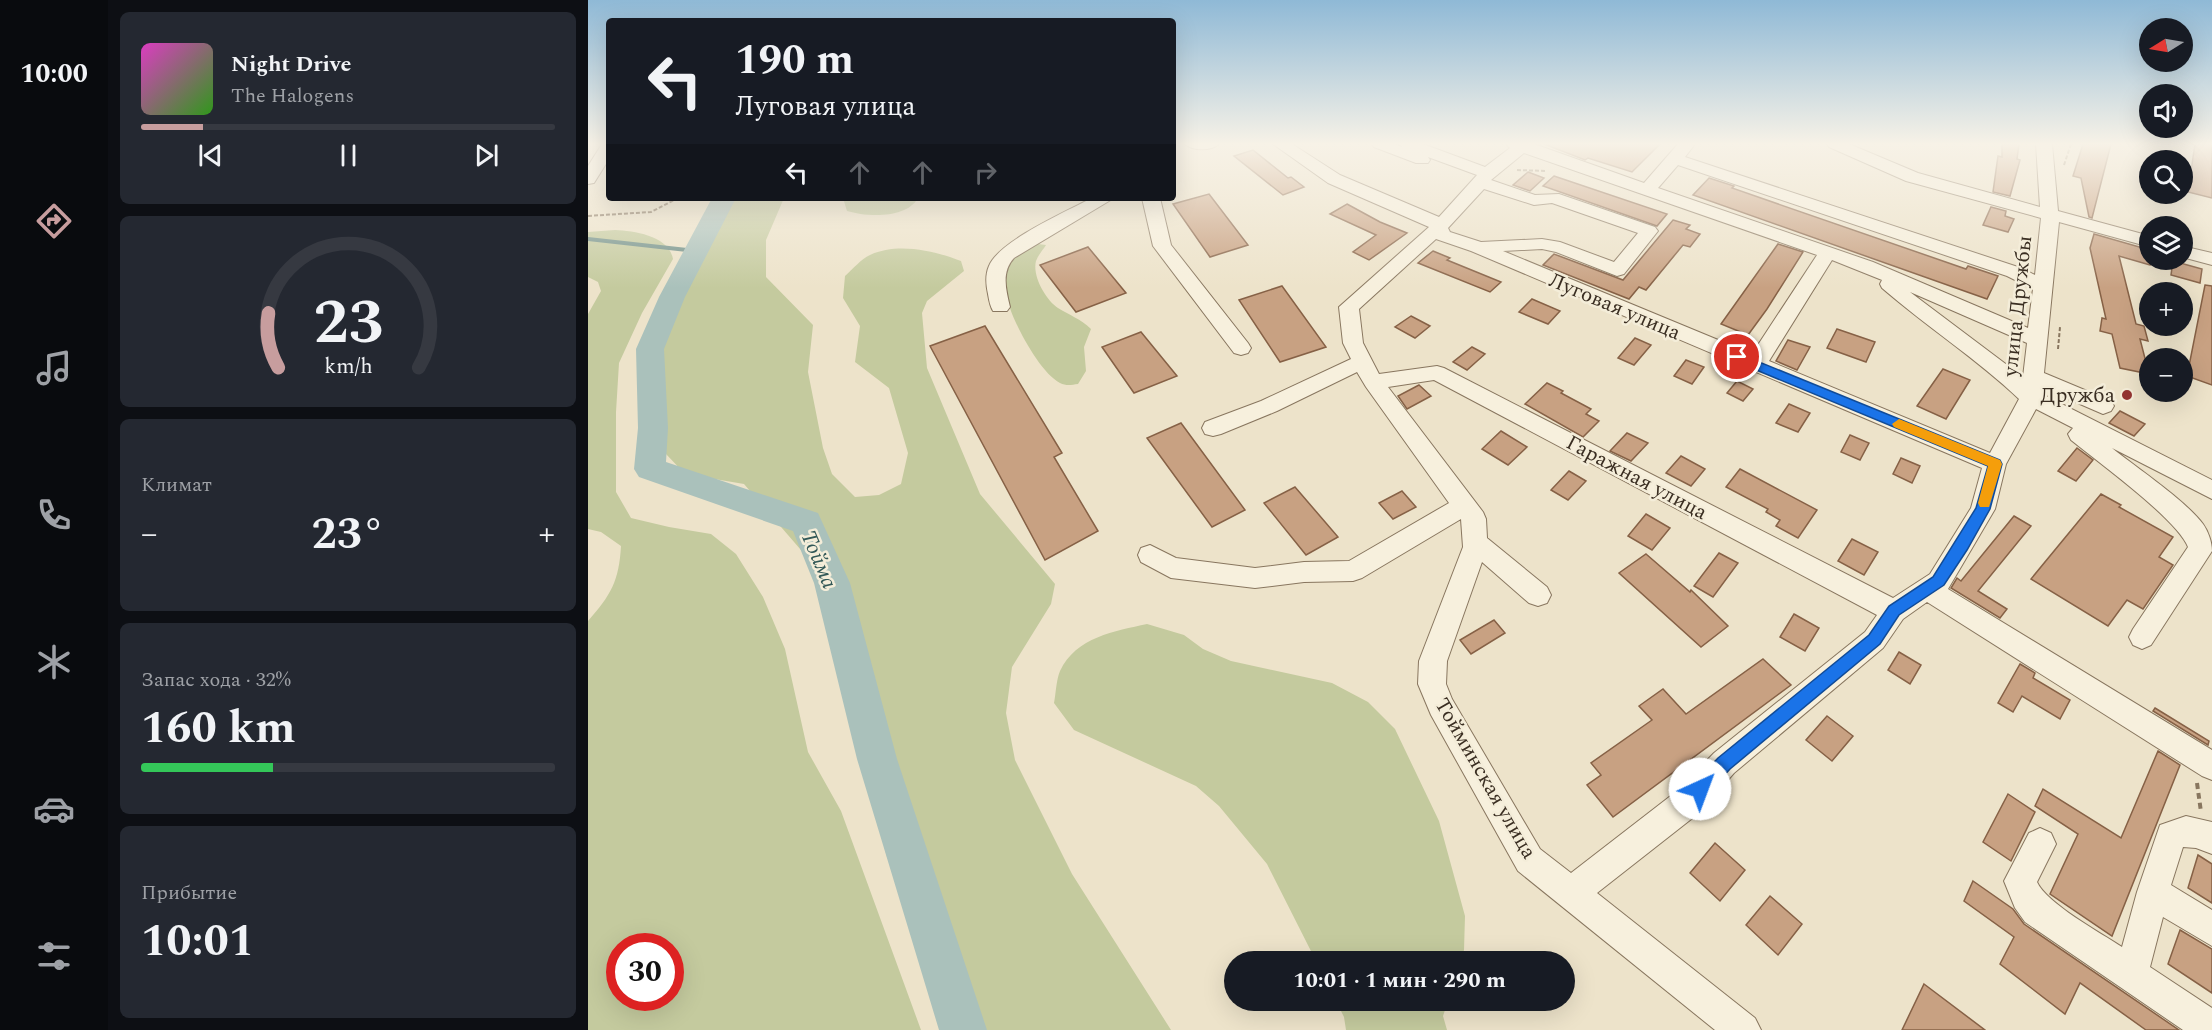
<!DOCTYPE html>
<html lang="ru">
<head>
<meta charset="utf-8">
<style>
	body { margin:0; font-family:Spectral,serif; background:#242831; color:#f1f3f6; height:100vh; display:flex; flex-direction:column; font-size:22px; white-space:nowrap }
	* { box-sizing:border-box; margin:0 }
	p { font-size:20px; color:#9ea1a6 }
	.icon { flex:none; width:33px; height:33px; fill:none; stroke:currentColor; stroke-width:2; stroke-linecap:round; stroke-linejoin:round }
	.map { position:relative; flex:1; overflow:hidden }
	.details { display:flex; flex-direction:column; gap:12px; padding:12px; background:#0d0f14; width:480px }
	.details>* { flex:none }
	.hud { position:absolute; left:18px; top:18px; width:570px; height:183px; border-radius:6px; box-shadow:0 6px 24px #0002; background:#171b24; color:#f1f3f6; overflow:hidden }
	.needle { width:39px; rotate:259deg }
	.fabs { position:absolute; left:1551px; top:18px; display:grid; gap:12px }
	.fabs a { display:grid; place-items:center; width:54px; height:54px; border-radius:50%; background:#171b24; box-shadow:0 6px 24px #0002; font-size:30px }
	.speed { position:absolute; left:18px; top:933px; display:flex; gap:12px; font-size:30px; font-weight:700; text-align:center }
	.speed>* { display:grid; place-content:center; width:78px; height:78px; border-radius:50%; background:#171b24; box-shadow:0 6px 24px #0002; line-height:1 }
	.speed .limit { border:9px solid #d22; background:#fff; color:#111 }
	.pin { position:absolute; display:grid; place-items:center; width:51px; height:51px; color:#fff; margin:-26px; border:3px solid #fff; border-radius:50%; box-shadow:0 2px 6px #0007 }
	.me { position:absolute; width:66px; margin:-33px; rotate:43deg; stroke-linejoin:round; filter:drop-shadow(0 0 4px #0008) }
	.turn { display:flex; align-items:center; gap:21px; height:126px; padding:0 30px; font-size:27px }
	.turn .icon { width:78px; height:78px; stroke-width:2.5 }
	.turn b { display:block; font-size:42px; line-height:51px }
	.lanes { display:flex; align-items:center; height:57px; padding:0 30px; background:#0003; justify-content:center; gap:30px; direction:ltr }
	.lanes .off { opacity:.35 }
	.big { font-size:45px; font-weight:700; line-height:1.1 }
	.details .card { flex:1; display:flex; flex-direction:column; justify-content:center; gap:9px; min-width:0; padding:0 21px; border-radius:9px; background:#242831 }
	.details .dial { align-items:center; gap:0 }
	.dial svg { height:156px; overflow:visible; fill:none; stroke:#363941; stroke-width:7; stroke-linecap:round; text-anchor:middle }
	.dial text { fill:#f1f3f6; stroke:none }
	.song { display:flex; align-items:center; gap:18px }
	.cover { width:72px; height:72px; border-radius:9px; background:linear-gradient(135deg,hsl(310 70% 55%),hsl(110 70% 35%)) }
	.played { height:6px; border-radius:3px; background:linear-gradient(90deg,#c79d9e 15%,#363941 15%) }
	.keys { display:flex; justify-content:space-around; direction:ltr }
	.heat { display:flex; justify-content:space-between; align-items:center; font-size:33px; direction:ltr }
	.charge { height:9px; border-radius:4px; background:linear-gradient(90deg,#34c759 32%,#363941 0) }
	.trip { position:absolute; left:636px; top:951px; width:351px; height:60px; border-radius:30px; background:#171b24; box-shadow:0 6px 24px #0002; font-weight:700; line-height:60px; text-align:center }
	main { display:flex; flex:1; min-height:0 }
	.tabs { display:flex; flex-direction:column; width:108px; justify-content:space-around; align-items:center; background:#090b0e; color:#9ea1a6 }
	.tabs .icon { width:42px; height:42px }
	.tabs .current { color:#c79d9e }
	.tabs b { font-size:27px; color:#f1f3f6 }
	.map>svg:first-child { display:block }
</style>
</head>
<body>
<main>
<nav class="tabs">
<b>10:00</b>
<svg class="icon current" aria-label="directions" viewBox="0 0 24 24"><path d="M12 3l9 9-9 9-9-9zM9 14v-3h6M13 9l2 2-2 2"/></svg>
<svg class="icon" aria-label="music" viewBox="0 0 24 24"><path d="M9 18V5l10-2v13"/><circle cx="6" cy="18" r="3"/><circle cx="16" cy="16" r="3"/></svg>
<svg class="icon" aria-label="phone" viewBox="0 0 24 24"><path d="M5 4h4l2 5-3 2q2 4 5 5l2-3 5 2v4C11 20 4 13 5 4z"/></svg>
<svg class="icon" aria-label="climate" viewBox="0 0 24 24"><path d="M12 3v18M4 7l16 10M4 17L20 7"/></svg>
<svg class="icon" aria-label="car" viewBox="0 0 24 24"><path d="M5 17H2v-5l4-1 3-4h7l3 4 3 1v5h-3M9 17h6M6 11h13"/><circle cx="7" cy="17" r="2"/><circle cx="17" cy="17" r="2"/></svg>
<svg class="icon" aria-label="filters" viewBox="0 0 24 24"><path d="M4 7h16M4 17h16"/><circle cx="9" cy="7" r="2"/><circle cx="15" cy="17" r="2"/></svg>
</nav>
<section class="details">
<div class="card">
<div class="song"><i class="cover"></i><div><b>Night Drive</b><p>The Halogens</p></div></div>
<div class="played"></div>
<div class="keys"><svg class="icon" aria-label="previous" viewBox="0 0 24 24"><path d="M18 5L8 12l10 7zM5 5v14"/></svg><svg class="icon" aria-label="pause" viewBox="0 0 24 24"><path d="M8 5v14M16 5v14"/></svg><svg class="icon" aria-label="next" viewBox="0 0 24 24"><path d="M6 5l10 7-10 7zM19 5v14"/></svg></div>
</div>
<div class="card dial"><svg viewBox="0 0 100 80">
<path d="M14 69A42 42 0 1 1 86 69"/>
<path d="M14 69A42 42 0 0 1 9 41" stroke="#c79d9e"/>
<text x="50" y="56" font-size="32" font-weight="700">23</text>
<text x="50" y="72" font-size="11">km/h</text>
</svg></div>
<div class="card"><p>Климат</p>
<div class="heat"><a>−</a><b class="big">23°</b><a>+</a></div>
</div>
<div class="card"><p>Запас хода · 32%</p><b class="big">160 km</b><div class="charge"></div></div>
<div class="card"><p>Прибытие</p><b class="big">10:01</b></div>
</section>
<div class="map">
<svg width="1624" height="1030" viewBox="0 0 1624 1030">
	<rect width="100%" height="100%" fill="#ede3ca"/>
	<g fill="#c4ca9e" fill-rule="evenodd">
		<path d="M139 198H196L178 240V277L225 325 220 372 235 448 244 474 267 497 291 495 313 484 320 453 301 388 267 362 272 326 255 298 257 276C265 269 273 259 282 255 310 242 347 251 373 261L376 271 339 301 334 313 339 368 392 494 467 584 463 604 424 667 418 713 427 760 484 874 583 1030H375L299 857 225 564 156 484 97 474 78 454 71 353 130 211Z"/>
		<path d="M255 198H330C318 219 279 217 259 211Z"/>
		<path d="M27 230C47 231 81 236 85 259L54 313 31 363 28 412V492L43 518 81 527 123 534 148 554 175 597 197 649 220 752 253 811 333 1030H0V621C23 595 31 581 33 546L13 532 0 529V314L13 291 10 282 0 277V232ZM32 946H82V998H32Z"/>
		<path d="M450 244 458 245C455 250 450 255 448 261 444 276 458 300 470 308 481 315 493 319 503 329L496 347 498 371 490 384C483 385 478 386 472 383 452 373 426 324 420 302 417 292 416 281 414 270 425 258 433 248 450 244Z"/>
		<path d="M559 624 596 635 615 649 643 661 744 683 780 702 807 729 851 821 877 916 876 950 873 961H728L679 864 631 806 608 786 486 730 466 703C468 693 468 681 472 671 488 637 527 631 559 624Z"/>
		<path d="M748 1001H860L855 1016 859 1030H758L756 1017Z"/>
	</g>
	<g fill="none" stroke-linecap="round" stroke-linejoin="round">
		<path stroke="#719089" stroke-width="4" d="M0 239 108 251"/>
		<path fill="#aac1bb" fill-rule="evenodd" d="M124 198H148L97 297 76 349 80 428 78 462 230 513 262 583 309 759 399 1030H351L269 759 226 583 205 531 51 477 46 469 50 428 48 349 71 297Z"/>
	</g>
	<g fill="#c8a182" stroke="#866146" stroke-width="1.5">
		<path d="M956 144H1072L1044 172 1000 158 997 160Z"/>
		<path d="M1414 144H1431L1429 159 1432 160 1422 196 1405 192 1410 156 1414 157Z"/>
		<path d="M1495 144H1523L1504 218 1501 217 1493 178 1485 176Z"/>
		<path d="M1607 144H1624V198L1600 192Z"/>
		<path d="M665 150 700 178 703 177 716 187 695 195 646 156Z"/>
		<path d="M940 172 956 178 942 191 925 185Z"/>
		<path d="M966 176 1079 214 1069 226 955 186Z"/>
		<path d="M1121 178 1146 186 1144 188 1378 269 1380 266 1410 276 1399 299 1105 195Z"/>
		<path d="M621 194 660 245 622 257 585 204Z"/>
		<path d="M759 204 792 222 819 233 781 260 765 252 788 235 742 214Z"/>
		<path d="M1403 207 1418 211 1417 216 1426 219 1420 232 1395 225Z"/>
		<path d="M1085 220 1102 225 1098 229 1112 234 1102 247 1095 245 1058 290 1051 287 1041 299 955 265 966 254 1035 280Z"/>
		<path d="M1506 234 1562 250V265L1531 256 1548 324 1556 326 1560 341 1552 339 1561 374 1532 368 1524 334 1512 331 1514 318 1518 319 1502 248Z"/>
		<path d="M1190 244 1215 252 1179 309 1160 335 1133 324Z"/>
		<path d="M500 247 538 293 488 312 452 265Z"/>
		<path d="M845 251 862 258 859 260 913 282 902 292 830 263Z"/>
		<path d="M1585 261 1614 269 1612 283 1583 275Z"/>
		<path d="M1617 285 1624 286V385L1599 376Z"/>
		<path d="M694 286 738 347 692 362 651 300Z"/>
		<path d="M944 299 972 311 960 324 931 312Z"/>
		<path d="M823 316 842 326 827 338 807 327Z"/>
		<path d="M397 326 474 453 466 457 510 531 457 560 342 346Z"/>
		<path d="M1249 329 1287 342 1278 362 1239 348Z"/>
		<path d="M553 332 589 376 546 393 514 347Z"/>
		<path d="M1047 338 1063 345 1046 365 1030 358Z"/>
		<path d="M1200 340 1222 347 1209 370 1188 361Z"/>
		<path d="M884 347 897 354 879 370 865 362Z"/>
		<path d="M1098 360 1116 367 1104 384 1086 376Z"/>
		<path d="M1355 369 1382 380 1358 419 1329 406Z"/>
		<path d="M1149 381 1165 389 1155 401 1139 393Z"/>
		<path d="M959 383 975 391 973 393 1003 409 998 414 1011 421 995 437 937 404Z"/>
		<path d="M831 385 843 396 819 409 810 396Z"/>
		<path d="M1201 404 1222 413 1210 432 1188 423Z"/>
		<path d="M1532 411 1557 424 1546 436 1521 423Z"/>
		<path d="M593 423 657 510 624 527 559 438Z"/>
		<path d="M913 431 939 447 920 465 894 449Z"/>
		<path d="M1039 433 1060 443 1043 461 1022 451Z"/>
		<path d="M1262 435 1281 443 1272 460 1253 452Z"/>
		<path d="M1489 448 1505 460 1488 481 1470 471Z"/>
		<path d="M1093 456 1117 469 1103 486 1078 473Z"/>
		<path d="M1313 458 1332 466 1324 483 1305 474Z"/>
		<path d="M1152 469 1229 510 1210 538 1188 526 1192 520 1178 512 1180 509 1138 487Z"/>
		<path d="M981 471 998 481 980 500 963 490Z"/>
		<path d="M707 487 750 537 718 555 676 503Z"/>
		<path d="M814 491 828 507 805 519 791 503Z"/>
		<path d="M1513 494 1533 505 1531 507 1585 537 1571 557 1585 565 1555 609 1539 600 1520 626 1443 579Z"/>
		<path d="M1058 514 1082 528 1064 550 1040 536Z"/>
		<path d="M1426 516 1443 526 1390 591 1419 609 1412 618 1363 588 1369 578 1373 581Z"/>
		<path d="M1264 539 1290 552 1276 575 1250 561Z"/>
		<path d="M1131 553 1150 563 1125 597 1106 586Z"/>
		<path d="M1058 554 1102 592 1103 590 1140 626 1113 647 1031 573Z"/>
		<path d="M1206 614 1231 628 1217 651 1192 637Z"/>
		<path d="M906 620 917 633 883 654 872 640Z"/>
		<path d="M1311 652 1333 665 1322 684 1300 670Z"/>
		<path d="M1175 659 1203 685 1025 817 999 785 1013 775 1003 763 1064 720 1051 706 1075 689 1098 714Z"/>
		<path d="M1432 664 1447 673 1445 678 1482 700 1472 719 1434 696 1425 712 1410 703Z"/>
		<path d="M1567 708 1621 741 1620 745 1565 711Z"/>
		<path d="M1239 716 1265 736 1244 761 1218 740Z"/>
		<path d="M1570 751 1592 765 1524 936 1462 894 1490 834 1447 806 1455 789 1533 838Z"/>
		<path d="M1420 794 1447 812 1423 861 1395 842Z"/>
		<path d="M1127 843 1157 870 1132 901 1102 873Z"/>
		<path d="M1610 855 1624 864V903L1600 888Z"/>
		<path d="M1385 881 1425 909 1436 924 1591 1030H1558L1492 983 1477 1014 1412 964 1426 937 1376 901Z"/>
		<path d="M1182 896 1214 924 1190 955 1158 925Z"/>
		<path d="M1592 930 1624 949V993L1580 964Z"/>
		<path d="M1336 984 1397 1030H1314Z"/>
	</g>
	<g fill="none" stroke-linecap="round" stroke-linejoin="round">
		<defs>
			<g id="minor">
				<path d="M14 144H21V159L6 183 0 184V166Z"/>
				<path d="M597 144H631C623 151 605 151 597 144Z"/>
				<path d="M685 144H704L752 175 851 217 889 175 840 157 842 160 840 163H828L786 147 784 144H807L814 147 812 144H835L897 167 922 148 918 144H946L1056 183 1090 144H1107L1097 157 1433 268 1447 275 1453 218 1318 181 1241 147 1239 144H1261L1330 173 1452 207 1448 144H1464L1470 211 1562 236V247L1471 222 1456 373 1523 401 1526 406 1523 411 1515 414 1455 388 1454 394 1624 480V499L1524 448C1549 468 1597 500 1615 524 1620 531 1624 542 1624 551L1563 645 1554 649 1545 645 1541 637 1545 629 1600 547C1589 519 1510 462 1483 440L1480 434 1485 428 1448 409 1418 464 1407 509 1360 589 1624 750V780L1614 776 1339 602 1315 619 1295 648 1146 773 1111 813 1009 893 1167 1018 1173 1030H1127L930 871 843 715 830 684 831 661 875 547 873 519 774 578 765 581 716 582 667 588 583 578 553 562 550 555 553 548 562 545 588 558 667 568 716 562 761 561 861 503 778 387 769 372 689 411 633 434 625 436 617 434 614 428 617 422 673 401 763 359 755 343 751 307 841 227 740 183ZM936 153 1229 255 1164 354 915 251 954 249 968 252 1029 276 1036 274 1070 231 1067 227 971 194 947 195 903 180ZM1090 165 1419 276 1445 289 1440 328 1285 262 1070 188ZM896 189 946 205 964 203 1050 233 1026 262 972 242 954 239 893 242 862 232 860 228ZM848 239 883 251 1394 468 1383 508 1342 574 1305 598 856 368 849 366 791 374 775 343 771 309ZM1244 260 1294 280 1292 284 1294 288C1339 327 1389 359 1431 399L1402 453 1181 361ZM1322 292 1439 343 1435 377ZM846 380 1289 615 1277 632 1126 753 1089 791 983 873 952 849 864 699 858 684 859 661 894 562 941 603 950 606 959 603 963 595 959 587 899 538 898 519 895 512 800 387Z"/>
				<path d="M504 198H526L426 258C413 272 418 290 422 307L419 311H405C402 306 401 300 400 294 398 285 397 275 401 266 411 241 479 211 504 198Z"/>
				<path d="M554 198H572L583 245 660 343 663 348 660 353 653 355 646 353 565 246Z"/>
				<path d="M1594 246 1624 253V265L1594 257Z"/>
				<path d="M1598 816 1624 822V854L1608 848 1595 847 1583 885 1624 910V946L1575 917 1562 967 1624 1008V1030H1595L1437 922 1427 908 1416 881 1441 833 1452 828 1463 833 1468 844 1449 882C1458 903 1513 933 1534 947L1549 892 1572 825Z"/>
			</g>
		</defs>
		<use href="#minor" stroke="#88765f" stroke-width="2"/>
		<g stroke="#88765f" stroke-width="2" stroke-dasharray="4 2" stroke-linecap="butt">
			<path d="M1476 165 1483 144"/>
			<path d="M929 170 958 171"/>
			<path d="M0 216 63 212 90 198"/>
			<path d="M1470 349 1472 327"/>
		</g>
		<path stroke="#88765f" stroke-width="4" stroke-dasharray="6 4" stroke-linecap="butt" d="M1609 783 1613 812"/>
		<use href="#minor" fill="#f7f0dd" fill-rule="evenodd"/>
	</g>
	<linearGradient id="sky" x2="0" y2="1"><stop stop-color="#8fb9d6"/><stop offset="0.5" stop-color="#f7f2e7"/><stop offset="1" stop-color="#f7f2e7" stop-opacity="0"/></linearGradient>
	<rect width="1624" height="288" fill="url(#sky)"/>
	<path fill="#1a73e8" stroke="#114b97" stroke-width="1.5" d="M1149 353 1412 460 1414 464 1402 509 1379 550 1356 585 1311 615 1292 644 1142 769 1118 795 1112 797 1106 795 1104 789 1106 783 1130 758 1281 635 1301 606 1345 577 1388 508 1400 466 1144 360 1143 357Z"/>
	<path fill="#f59e0b" d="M1311 419 1412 460 1414 464 1401 507H1392L1390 503 1400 466 1306 427 1304 424Z"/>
	<circle fill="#943432" stroke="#f4edd9" stroke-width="2" cx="1539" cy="395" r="6"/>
	<g text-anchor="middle" stroke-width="5" stroke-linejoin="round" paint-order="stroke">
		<g font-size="21" fill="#3a2e22" stroke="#f4edd9">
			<text transform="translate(1027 306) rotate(23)" y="7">Луговая улица</text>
			<text transform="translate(1429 306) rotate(-84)" y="7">улица Дружбы</text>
			<text transform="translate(1049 477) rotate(28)" y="7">Гаражная улица</text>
			<text transform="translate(898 778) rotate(60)" y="7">Тойминская улица</text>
		</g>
		<g font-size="21" fill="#3a2e22" stroke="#f4edd9" text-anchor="end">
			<text x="1527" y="402">Дружба</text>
		</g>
		<g font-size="22" font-style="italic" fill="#325857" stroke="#f4edd9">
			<text transform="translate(232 559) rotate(67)" y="8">Тойма</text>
		</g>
	</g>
</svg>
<div class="fabs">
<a><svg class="needle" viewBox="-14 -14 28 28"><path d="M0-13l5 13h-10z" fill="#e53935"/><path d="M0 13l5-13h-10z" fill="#9ea1a6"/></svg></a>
<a><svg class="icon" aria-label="sound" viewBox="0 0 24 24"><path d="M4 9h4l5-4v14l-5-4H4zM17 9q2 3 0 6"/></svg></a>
<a><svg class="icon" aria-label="search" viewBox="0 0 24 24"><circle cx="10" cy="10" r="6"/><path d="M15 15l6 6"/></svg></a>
<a><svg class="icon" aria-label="layers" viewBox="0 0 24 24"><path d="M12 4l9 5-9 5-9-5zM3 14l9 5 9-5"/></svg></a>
<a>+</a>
<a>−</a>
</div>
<div class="speed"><div class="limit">30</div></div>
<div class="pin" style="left:1149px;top:357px;background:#d93025"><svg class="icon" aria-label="arrive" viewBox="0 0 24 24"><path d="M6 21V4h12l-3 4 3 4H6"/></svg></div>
<svg class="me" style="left:1112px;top:789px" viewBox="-20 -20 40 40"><circle r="19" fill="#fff"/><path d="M0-13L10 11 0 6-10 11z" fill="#1a73e8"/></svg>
<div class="trip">10:01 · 1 мин · 290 m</div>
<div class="hud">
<div class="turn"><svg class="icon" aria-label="left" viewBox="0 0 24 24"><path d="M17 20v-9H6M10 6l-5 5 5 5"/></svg><div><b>190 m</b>Луговая улица</div></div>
<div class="lanes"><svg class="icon" aria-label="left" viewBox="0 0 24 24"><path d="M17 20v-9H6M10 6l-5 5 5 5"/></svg><svg class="icon off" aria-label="ahead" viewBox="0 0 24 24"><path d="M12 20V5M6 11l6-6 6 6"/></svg><svg class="icon off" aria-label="ahead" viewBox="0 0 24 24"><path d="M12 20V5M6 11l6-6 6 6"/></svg><svg class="icon off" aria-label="right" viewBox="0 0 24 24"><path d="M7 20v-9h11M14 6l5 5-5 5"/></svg></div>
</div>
</div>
</main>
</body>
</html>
